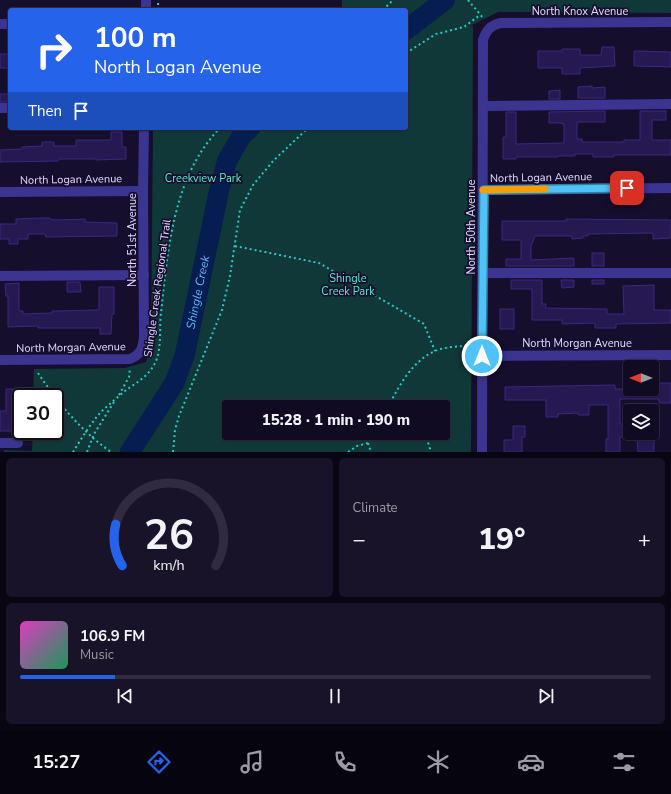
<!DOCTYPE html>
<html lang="en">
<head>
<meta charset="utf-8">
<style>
	body { margin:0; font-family:"Nunito Sans",sans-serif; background:#19132a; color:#f1f3f6; height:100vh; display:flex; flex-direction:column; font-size:15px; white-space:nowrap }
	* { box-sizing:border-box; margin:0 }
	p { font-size:13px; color:#9c9aa5 }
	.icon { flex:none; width:22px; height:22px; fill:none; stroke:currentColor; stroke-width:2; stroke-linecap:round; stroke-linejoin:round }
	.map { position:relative; height:452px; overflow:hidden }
	.sheet { display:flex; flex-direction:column; gap:6px; padding:6px; background:#090613; flex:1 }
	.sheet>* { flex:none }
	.top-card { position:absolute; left:8px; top:8px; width:400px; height:122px; border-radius:4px; box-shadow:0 1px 3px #0004,0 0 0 1px #302b40; background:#2563eb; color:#fff; overflow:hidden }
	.needle { width:26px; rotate:270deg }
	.buttons { position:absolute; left:623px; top:360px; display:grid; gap:8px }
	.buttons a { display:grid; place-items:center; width:36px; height:36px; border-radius:4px; background:#100a22; box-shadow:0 1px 3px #0004,0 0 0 1px #302b40; font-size:20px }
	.speed { position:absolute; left:12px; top:388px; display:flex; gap:8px; font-size:20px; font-weight:700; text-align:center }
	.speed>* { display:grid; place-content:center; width:52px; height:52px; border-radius:50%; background:#100a22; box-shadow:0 1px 3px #0004,0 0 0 1px #302b40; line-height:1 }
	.speed .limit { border:2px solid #111; border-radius:6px; background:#fff; color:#111 }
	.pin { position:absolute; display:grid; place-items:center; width:34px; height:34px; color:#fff; margin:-17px; border-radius:8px; box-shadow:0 2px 6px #0006 }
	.me { position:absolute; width:44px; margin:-22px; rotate:0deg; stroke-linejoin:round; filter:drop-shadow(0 0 3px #0008) }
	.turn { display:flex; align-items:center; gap:14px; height:84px; padding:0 20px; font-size:18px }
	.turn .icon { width:52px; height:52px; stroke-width:2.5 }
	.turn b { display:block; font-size:28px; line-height:34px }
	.then { display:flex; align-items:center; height:38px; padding:0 20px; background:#0003; gap:8px; font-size:15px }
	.big { font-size:30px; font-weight:800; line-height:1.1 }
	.sheet .card { flex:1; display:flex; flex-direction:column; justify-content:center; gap:6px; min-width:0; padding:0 14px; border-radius:6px; background:#19132a }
	.sheet .dial { align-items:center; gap:0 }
	.dial svg { height:104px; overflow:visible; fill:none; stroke:#302b40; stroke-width:7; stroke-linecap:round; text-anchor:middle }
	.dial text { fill:#f1f3f6; stroke:none }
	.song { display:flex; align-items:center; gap:12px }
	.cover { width:48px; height:48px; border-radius:6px; background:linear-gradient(135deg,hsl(310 70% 55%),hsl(150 70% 35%)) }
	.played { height:4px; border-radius:2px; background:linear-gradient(90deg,#2563eb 15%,#302b40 15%) }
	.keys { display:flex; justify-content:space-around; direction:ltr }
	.heat { display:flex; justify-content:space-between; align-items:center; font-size:22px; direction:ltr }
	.sheet .tiles { flex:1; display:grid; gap:6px; grid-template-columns:1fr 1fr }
	.card:last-child { grid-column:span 2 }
	.trip { position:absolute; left:222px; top:400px; width:228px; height:40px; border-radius:4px; background:#100a22; box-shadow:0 1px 3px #0004,0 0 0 1px #302b40; font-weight:800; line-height:40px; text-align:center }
	.menu { display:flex; height:64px; justify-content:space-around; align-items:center; background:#06040e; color:#9c9aa5 }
	.menu .icon { width:28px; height:28px }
	.menu .selected { color:#2563eb }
	.menu b { font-size:18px; color:#f1f3f6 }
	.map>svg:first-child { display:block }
</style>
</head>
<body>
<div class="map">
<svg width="671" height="452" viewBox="0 0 671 452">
	<rect width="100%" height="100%" fill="#150e2d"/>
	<path fill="#113838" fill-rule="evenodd" d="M342 0H671V13L498 12 470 26H473L471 452H4V450L32 451 33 431H55V397H33L34 369 125 368 146 362 151 343 153 128H406V10H342ZM229 407H443V433H229Z"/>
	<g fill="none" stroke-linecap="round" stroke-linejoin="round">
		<g stroke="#051d50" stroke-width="20">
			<path d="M406 30 445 0"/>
			<path id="s1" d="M130 452 175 382 185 354 219 191 227 161 242 135 250 128"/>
		</g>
	</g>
	<g fill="#261850" stroke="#3c287f">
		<path d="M602 47H614L615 66 580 68V74H562V68H538V51H562V49H580V55H601Z"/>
		<path d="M634 51 671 52V67L634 66Z"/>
		<rect x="0" y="54" width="10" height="14"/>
		<path d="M592 86V88L605 87V98H578V87Z"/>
		<path d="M560 90V99H549V91Z"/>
		<rect x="0" y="94" width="10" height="8"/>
		<path d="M605 111V122H577V139H582V142H624V140H640V111H666V120H652V140H671V155H614V157H593V154H575V156H558V157H516V159H503V137H506V112H516V144L564 143V124H562V123H549V112Z"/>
		<path d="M111 132H122V147H126V159L96 160V159H59L58 161 0 162V150L22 149V147L42 146V142H54V146H76V140H111Z"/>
		<path d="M39 218H50V219L56 220 85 219V222L117 223V236L46 237 45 234H28V239H18V244H9V239H0V224H16V219Z"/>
		<path d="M566 219 671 220V238L653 239V233L588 234V236H583V238L572 239V236H535L531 246V260L574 258V266H506V259H521V240H502V221H566Z"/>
		<rect x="592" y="253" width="12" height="13"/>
		<path d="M511 280H542V304H546L545 308 607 309V314H624L623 286 654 285V310H671V323L616 324V328H595V323L562 324V320H532V289H511Z"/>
		<path d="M561 280H574V287L562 288Z"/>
		<rect x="592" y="280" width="12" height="4"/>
		<path d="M67 282H80L81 292H67Z"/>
		<path d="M19 283V311H23V314L52 313V311L99 310V287H114V314H112L111 334H100V328H38V326L8 327V296H6L5 284Z"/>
		<rect x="500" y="309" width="14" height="20"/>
		<path d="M662 383H671V403H659V399H620V424H630V437H620V452H606V439H608V405H589V415H578V413L558 414V417H546V400H505V387L615 385V389H655V384Z"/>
		<path d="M6 389H21V412H19L18 431H0V411H6Z"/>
		<path d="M513 426H525V437H522V452H504V440H513Z"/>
		<path d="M654 438V452H638L637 439Z"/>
	</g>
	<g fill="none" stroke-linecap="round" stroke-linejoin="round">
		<g stroke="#23cbc7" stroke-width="2" stroke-dasharray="2 3" stroke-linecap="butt">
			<path d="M468 0 484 19"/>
			<path d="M158 10V0"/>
			<path d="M383 10 393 0"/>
			<path d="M406 53 436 34 464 27 480 15"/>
			<path d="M235 246 319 263 424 324 435 351"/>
			<path d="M38 373C58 403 81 431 111 452"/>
			<path d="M119 395 129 377 130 368"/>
			<path d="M390 404H402L405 402 415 407"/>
			<path d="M388 407C399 386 412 361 435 351 443 347 461 346 471 346"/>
			<path d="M425 433 431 452"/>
			<path d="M368 443 371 452"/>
			<path d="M73 452C81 439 94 418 105 408 110 404 114 400 119 396 132 384 148 379 156 361 162 346 159 328 161 313 168 249 173 176 220 128"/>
			<path d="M87 452 94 434 114 402"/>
			<path d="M173 452 175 430 179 416 222 310 230 276 240 210 253 185 273 161 308 128"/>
			<path d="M348 452 357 446 368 443 373 433"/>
		</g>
		<g stroke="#3b3491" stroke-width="10">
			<path d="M146 10V0"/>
			<path d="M0 24H10"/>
			<path d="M483 106 671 104"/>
			<path d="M0 108H10"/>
			<path d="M483 190 671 188"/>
			<path d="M0 192 143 191"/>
			<path d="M483 273H671"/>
			<path d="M0 276 144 275"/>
			<path d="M483 356 671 355"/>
			<path d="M0 360 130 359C142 354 143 347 144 336L143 191 144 128"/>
			<path d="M0 443H18"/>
			<path d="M482 452 483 40C486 31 490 25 501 23L671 22"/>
		</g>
	</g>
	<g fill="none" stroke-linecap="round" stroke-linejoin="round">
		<defs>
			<path id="route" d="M482 356 484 190 627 188"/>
		</defs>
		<use href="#route" stroke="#337fa1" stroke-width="10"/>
		<use href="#route" stroke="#4fc3f7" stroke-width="7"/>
		<path stroke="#f59e0b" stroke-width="7" d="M483 190 545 189"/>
	</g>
	<g text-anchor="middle" stroke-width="3.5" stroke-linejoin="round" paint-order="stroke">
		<g font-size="11" fill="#e0daff" stroke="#150e2d">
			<text x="580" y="15">North Knox Avenue</text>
			<text transform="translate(541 177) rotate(-1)" y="4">North Logan Avenue</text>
			<text transform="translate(71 179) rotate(-1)" y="4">North Logan Avenue</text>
			<text transform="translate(471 227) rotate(-90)" y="4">North 50th Avenue</text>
			<text transform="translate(132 240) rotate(-90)" y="4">North 51st Avenue</text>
			<text transform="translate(157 288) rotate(-82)" y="4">Shingle Creek Regional Trail</text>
			<text x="577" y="347">North Morgan Avenue</text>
			<text transform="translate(71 347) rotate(-1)" y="4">North Morgan Avenue</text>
		</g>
		<g font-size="11" fill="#58edce" stroke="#150e2d">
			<text x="203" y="182">Creekview Park</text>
			<text x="348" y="282">Shingle<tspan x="348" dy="13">Creek Park</tspan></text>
		</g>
		<g font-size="12" font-style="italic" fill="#68b3ff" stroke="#150e2d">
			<text dy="4" stroke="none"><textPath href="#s1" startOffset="176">Shingle Creek</textPath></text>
		</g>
	</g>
</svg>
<div class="buttons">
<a><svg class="needle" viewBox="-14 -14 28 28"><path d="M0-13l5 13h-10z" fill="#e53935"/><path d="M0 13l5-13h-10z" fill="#9c9aa5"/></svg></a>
<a><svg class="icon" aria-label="layers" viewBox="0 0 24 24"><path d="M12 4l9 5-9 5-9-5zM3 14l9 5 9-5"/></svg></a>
</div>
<div class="speed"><div class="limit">30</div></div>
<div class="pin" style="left:627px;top:188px;background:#d93025"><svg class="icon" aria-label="arrive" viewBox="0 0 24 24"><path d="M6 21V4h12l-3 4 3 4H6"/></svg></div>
<svg class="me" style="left:482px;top:356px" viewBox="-20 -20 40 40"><circle r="17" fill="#4fc3f7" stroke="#fff" stroke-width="3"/><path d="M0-11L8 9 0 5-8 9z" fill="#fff"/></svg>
<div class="trip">15:28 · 1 min · 190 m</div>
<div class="top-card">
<div class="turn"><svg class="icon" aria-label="right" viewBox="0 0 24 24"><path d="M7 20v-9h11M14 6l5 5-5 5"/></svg><div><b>100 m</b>North Logan Avenue</div></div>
<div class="then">Then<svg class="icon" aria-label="arrive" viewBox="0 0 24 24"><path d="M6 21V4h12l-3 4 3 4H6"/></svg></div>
</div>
</div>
<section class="sheet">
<div class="tiles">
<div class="card dial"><svg viewBox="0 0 100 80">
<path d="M14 69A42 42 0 1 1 86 69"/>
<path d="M14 69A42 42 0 0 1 9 37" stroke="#2563eb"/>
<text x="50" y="56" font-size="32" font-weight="700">26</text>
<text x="50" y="72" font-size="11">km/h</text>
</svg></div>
<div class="card"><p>Climate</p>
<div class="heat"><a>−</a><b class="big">19°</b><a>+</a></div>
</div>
<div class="card">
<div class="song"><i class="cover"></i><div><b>106.9 FM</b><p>Music</p></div></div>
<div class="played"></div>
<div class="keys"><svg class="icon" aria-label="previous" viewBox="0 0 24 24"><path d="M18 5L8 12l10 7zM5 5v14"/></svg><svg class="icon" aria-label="pause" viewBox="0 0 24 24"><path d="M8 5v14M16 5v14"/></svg><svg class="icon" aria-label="next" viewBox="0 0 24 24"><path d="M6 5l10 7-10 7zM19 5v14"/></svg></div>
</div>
</div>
</section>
<nav class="menu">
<b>15:27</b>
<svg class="icon selected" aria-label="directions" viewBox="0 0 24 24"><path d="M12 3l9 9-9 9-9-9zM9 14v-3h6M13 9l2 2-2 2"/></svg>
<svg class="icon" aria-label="music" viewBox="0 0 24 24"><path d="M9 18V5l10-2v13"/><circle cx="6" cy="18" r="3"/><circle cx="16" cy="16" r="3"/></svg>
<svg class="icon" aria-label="phone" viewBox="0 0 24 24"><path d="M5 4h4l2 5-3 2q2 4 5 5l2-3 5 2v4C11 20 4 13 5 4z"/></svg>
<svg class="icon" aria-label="climate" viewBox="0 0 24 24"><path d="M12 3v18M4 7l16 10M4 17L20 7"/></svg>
<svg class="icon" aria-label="car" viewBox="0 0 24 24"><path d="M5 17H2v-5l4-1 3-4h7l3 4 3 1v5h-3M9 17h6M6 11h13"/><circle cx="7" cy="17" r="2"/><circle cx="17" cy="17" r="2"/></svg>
<svg class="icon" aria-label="filters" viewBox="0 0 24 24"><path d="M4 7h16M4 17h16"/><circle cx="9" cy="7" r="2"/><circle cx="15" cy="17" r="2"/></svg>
</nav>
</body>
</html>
